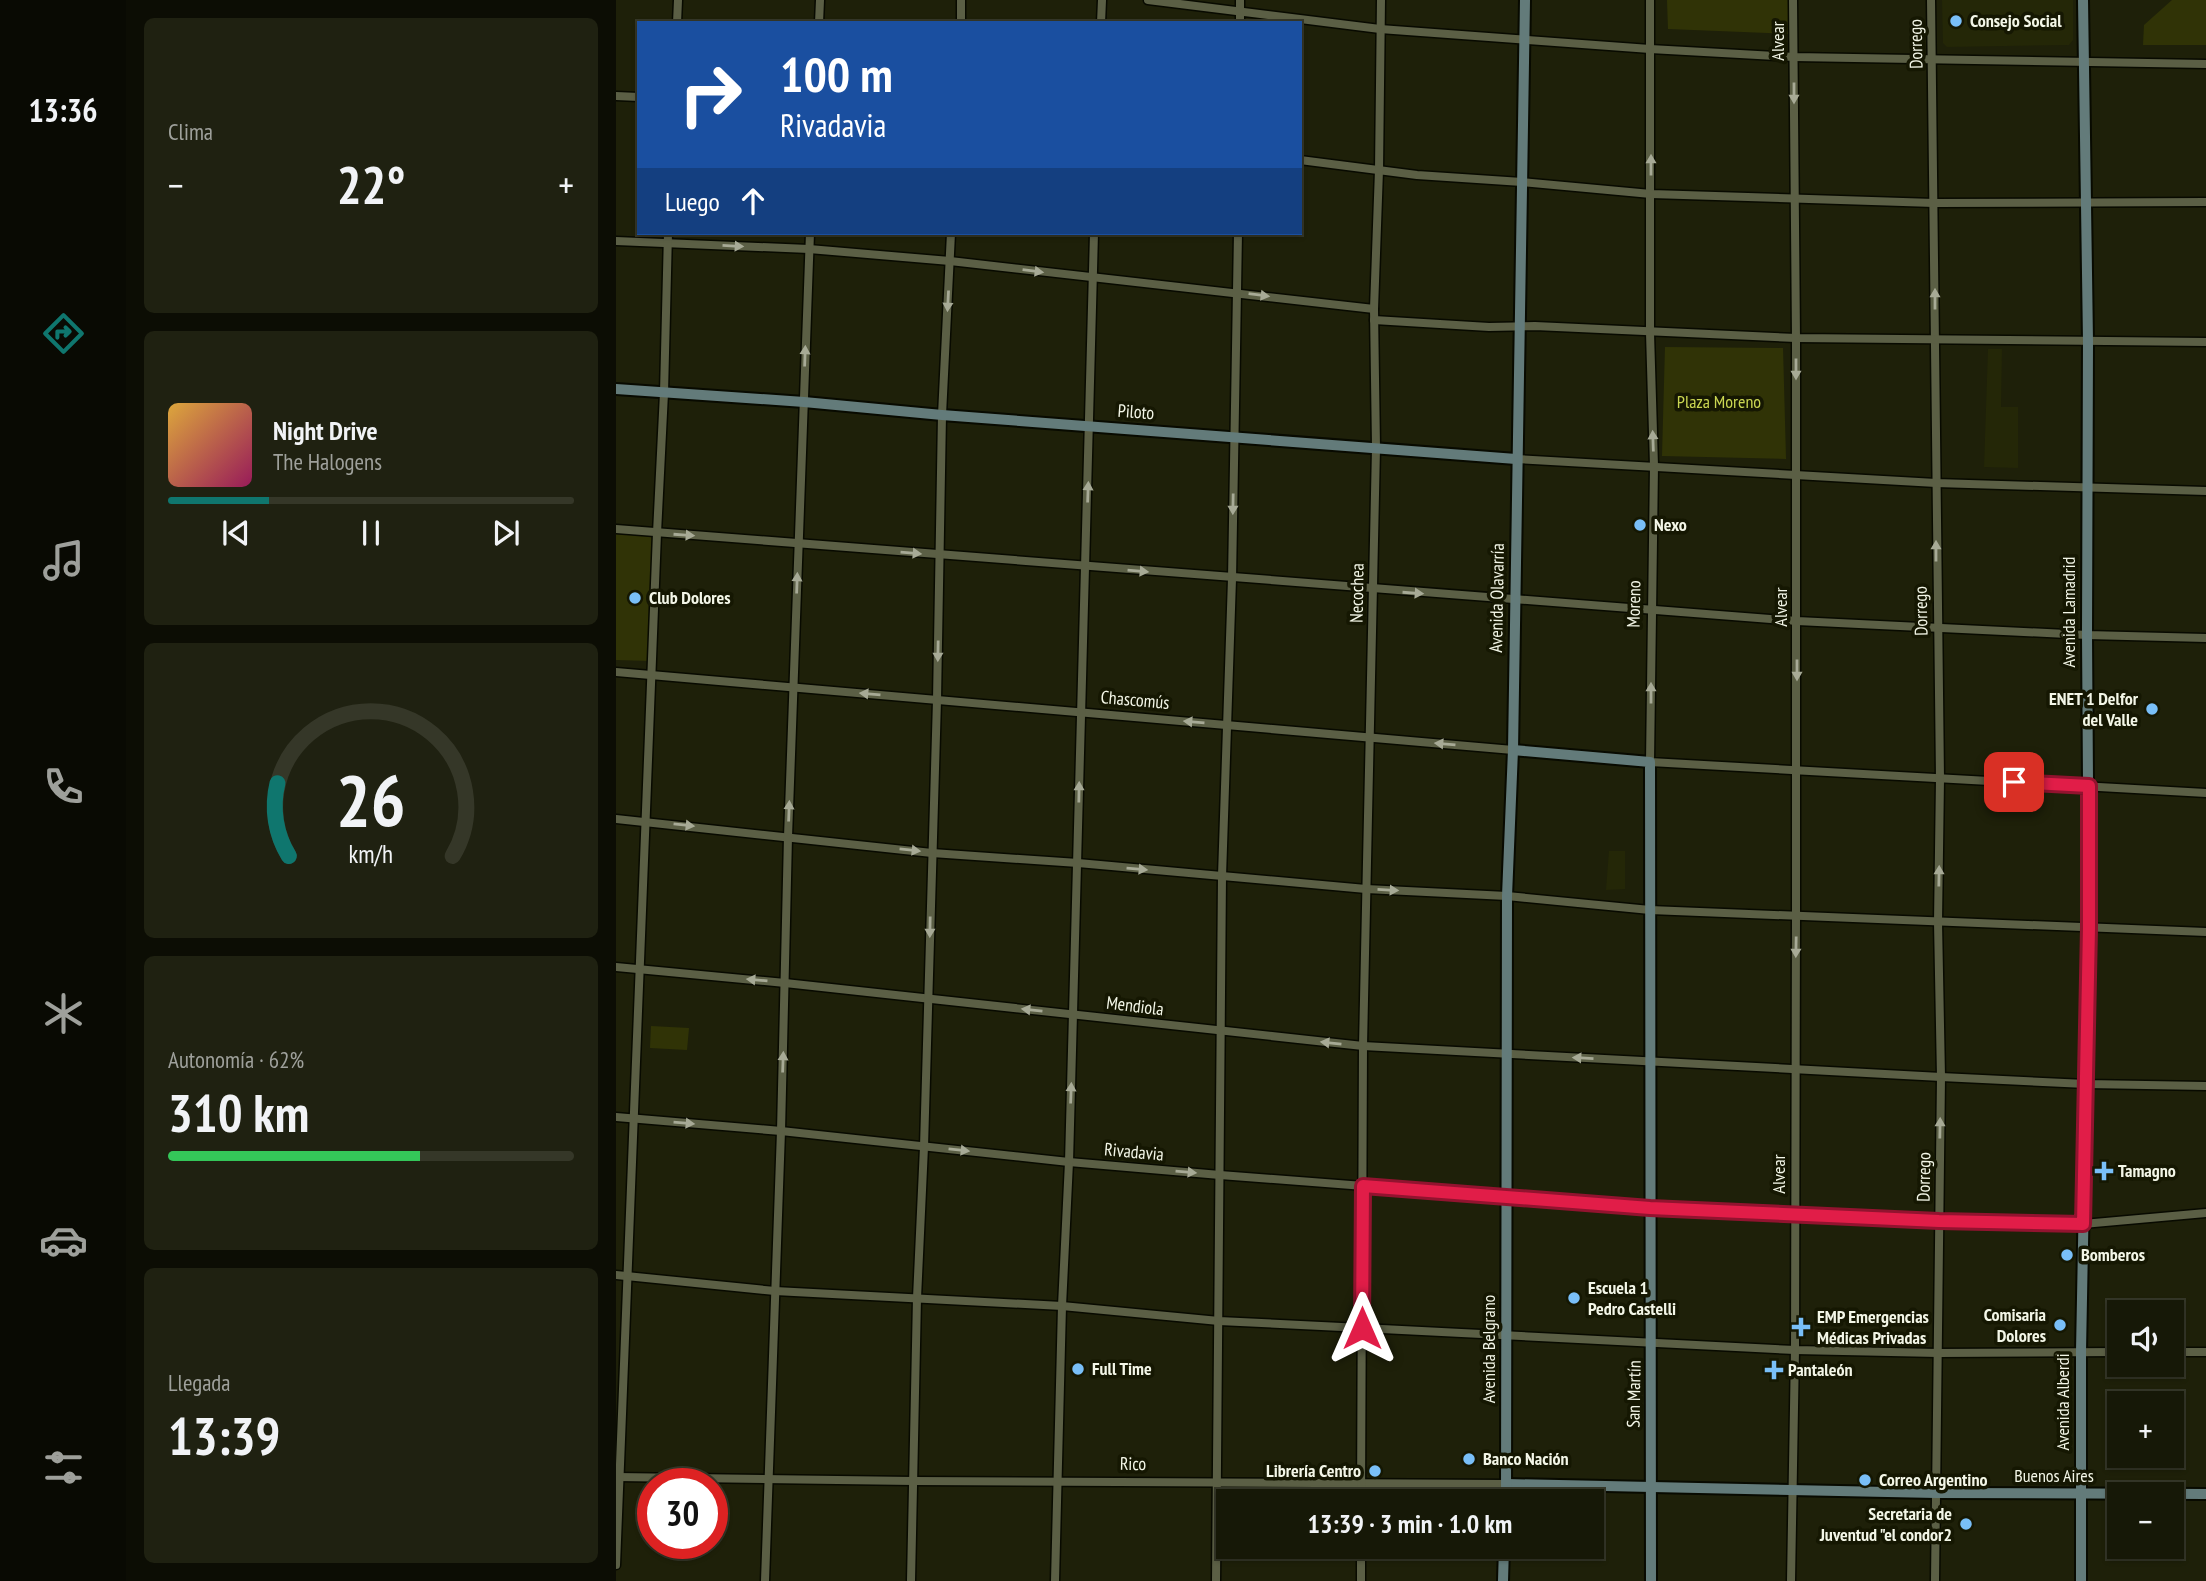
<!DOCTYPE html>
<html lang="es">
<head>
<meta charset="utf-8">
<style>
	body { margin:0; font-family:"PT Sans Narrow",sans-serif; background:#1f2111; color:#f1f3f6; height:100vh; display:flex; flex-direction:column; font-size:26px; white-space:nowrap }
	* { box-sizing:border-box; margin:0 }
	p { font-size:23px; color:#9ea09b }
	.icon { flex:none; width:38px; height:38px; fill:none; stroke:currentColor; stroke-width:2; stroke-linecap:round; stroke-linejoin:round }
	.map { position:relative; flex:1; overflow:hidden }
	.details { display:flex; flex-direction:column; gap:18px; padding:18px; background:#0c0d04; width:490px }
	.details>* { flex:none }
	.banner { position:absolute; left:21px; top:21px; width:665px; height:214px; border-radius:0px; box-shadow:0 2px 5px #0004,0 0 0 2px #353728; background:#1a4fa0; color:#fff; overflow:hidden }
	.fabs { position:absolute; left:1491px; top:1300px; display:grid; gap:14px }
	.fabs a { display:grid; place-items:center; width:77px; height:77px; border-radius:0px; background:#161807; box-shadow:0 2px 5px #0004,0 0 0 2px #353728; font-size:35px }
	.speed { position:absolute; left:21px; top:1468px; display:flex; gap:14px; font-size:35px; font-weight:700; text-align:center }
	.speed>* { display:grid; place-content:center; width:91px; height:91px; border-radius:50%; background:#161807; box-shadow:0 2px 5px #0004,0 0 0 2px #353728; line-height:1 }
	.speed .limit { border:10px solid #d22; background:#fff; color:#111 }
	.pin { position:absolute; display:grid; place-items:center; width:60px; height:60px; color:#fff; margin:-30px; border-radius:14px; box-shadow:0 4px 10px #0006 }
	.me { position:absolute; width:77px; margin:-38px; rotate:0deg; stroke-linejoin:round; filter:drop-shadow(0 0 5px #0008) }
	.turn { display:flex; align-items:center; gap:24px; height:147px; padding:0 28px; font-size:32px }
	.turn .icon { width:91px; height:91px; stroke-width:2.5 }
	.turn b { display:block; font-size:49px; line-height:60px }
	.then { display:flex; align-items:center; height:66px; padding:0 28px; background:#0003; gap:14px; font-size:26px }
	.big { font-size:52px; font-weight:700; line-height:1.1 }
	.details .tile { flex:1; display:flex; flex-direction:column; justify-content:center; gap:10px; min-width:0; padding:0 24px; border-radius:10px; background:#1f2111 }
	.details .dial { align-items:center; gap:0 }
	.dial svg { height:182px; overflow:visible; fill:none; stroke:#353728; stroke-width:7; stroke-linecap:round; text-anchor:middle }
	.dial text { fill:#f1f3f6; stroke:none }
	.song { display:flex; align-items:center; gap:21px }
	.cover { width:84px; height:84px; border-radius:10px; background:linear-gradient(135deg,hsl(40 70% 55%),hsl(330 70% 35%)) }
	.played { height:7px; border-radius:4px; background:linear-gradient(90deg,#0f766e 25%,#353728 25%) }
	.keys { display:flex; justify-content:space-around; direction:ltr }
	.heat { display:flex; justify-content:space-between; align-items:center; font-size:38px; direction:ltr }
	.charge { height:10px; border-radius:5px; background:linear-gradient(90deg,#34c759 62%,#353728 0) }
	.trip { position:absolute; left:600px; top:1489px; width:388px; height:70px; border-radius:0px; background:#161807; box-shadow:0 2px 5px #0004,0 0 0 2px #353728; font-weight:700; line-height:70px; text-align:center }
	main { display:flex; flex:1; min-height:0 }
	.menu { display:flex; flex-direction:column; width:126px; justify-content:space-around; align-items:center; background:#090a03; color:#9ea09b }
	.menu .icon { width:49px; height:49px }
	.menu .current { color:#0f766e }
	.menu b { font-size:32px; color:#f1f3f6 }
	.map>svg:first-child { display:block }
</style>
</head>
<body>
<main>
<nav class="menu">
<b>13:36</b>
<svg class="icon current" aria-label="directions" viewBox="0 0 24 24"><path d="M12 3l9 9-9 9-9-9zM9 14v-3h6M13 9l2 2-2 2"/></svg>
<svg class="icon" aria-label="music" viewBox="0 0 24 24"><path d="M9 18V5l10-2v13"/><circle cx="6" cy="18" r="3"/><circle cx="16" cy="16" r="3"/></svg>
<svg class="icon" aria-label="phone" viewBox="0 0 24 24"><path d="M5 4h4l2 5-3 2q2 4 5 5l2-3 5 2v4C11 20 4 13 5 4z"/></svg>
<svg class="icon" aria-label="climate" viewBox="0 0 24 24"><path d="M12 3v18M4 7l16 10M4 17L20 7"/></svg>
<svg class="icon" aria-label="car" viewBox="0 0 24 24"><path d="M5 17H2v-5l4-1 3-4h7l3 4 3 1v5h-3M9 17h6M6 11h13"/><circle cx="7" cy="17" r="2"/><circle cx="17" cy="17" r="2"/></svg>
<svg class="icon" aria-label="filters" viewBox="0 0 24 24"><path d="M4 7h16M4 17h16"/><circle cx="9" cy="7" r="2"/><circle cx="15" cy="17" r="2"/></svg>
</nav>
<section class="details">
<div class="tile"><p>Clima</p>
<div class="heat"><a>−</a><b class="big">22°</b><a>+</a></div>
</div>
<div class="tile">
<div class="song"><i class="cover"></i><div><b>Night Drive</b><p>The Halogens</p></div></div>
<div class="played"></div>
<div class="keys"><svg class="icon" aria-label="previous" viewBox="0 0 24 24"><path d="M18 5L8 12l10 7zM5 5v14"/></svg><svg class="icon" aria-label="pause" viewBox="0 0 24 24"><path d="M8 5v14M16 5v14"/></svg><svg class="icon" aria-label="next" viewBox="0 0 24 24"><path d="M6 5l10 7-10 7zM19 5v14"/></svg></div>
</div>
<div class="tile dial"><svg viewBox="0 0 100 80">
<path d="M14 69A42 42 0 1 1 86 69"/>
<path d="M14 69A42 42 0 0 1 9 37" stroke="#0f766e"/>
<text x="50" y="56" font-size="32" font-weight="700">26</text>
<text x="50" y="72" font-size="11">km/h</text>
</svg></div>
<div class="tile"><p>Autonomía · 62%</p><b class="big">310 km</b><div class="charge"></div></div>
<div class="tile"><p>Llegada</p><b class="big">13:39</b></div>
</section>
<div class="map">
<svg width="1590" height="1581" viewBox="0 0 1590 1581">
	<rect width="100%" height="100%" fill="#1e2009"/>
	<g fill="#242707">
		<path d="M1326 0H1457V40L1453 45 1331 47 1327 43Z"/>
		<path d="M1372 349H1386L1385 407H1402V468L1368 467Z"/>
		<path d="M993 851H1009V889L990 890Z"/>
	</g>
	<g fill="#303306">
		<path d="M1051 0H1176L1177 34 1052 29Z"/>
		<path d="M1556 0H1590V45H1527L1528 25Z"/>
		<path d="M1049 347 1167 348 1170 459 1046 456Z"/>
		<path d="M0 534 41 536 35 661 0 660Z"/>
		<path d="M35 1026 73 1028 71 1050 34 1048Z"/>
	</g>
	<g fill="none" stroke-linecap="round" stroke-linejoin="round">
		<defs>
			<g id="minor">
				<path d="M532 0 764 29 1034 49 1178 57 1590 64"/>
				<path d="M1034 0V333L1038 466 1034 762 1590 793"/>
				<path d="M1315 0 1324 779 1322 922 1325 1077 1319 1581"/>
				<path d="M61 23 62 0"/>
				<path d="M203 23 204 0"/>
				<path d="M345 23V0"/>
				<path d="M485 23 486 0"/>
				<path d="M624 23V0"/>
				<path d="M0 96 23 97"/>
				<path d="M684 160 801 175 906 182 1035 194 1318 203 1590 202"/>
				<path d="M0 241 193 249 334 261 758 309"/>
				<path d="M758 320 873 327 919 326 1180 338 1590 342"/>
				<path d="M900 459 1320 483 1590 491"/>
				<path d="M0 529 1181 621 1471 635 1590 638"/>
				<path d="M0 672 897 750"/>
				<path d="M0 819 316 853 462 863 750 889 891 896 1034 910 1590 932"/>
				<path d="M0 967 169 983 747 1046 1325 1077 1470 1084 1590 1086"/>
				<path d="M0 1117 165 1131 453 1162 604 1175 1034 1208 1323 1221 1467 1224 1590 1213"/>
				<path d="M0 1275 159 1291 446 1306 603 1321 746 1328 1179 1350 1322 1353 1503 1352"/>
				<path d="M1556 1352H1590"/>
				<path d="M1 1477 297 1481 891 1484"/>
				<path d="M745 1502 747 1046 760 448 758 309 763 170 765 0"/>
				<path d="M0 1565 41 533 48 393 52 233"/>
				<path d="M149 1581 165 1131 172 837 194 233"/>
				<path d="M295 1581 301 1298 308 1147 321 700 326 415 335 233"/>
				<path d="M439 1581 446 1306 453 1162 478 233"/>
				<path d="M600 1581 606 876 616 579 622 233"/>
				<path d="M745 1581V1547"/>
				<path d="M1175 1581 1179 1350 1180 916V338L1177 0"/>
			</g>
			<g id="secondary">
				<path d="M0 389 188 402 326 415 900 459"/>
				<path d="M897 750 1034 762 1035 1581"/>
				<path d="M891 1484 1320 1493 1590 1494"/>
				<path d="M890 1502 891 896 897 750 909 0"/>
				<path d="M887 1581 888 1547"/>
				<path d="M1465 1581V1351L1473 928 1471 635 1472 341 1467 0"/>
			</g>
		</defs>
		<use href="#minor" stroke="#080a00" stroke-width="11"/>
		<use href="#secondary" stroke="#080a00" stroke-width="14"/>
		<use href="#minor" stroke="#5b5f45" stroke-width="8"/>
		<use href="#secondary" stroke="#637b7a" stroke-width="10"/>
	</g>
	<defs><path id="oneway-solid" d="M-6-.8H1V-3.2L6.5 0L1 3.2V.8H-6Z" transform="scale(1.75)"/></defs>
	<g fill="#a7aa96">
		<use href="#oneway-solid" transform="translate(1178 93) rotate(90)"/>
		<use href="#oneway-solid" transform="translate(1035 165) rotate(-90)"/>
		<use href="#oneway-solid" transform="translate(117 246) rotate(3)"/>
		<use href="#oneway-solid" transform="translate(417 271) rotate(7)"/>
		<use href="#oneway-solid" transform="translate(643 295) rotate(7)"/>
		<use href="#oneway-solid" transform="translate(1319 299) rotate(-90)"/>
		<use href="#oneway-solid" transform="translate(332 301) rotate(93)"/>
		<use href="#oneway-solid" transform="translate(189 356) rotate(-88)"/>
		<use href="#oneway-solid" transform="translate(1180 369) rotate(90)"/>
		<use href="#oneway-solid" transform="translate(1037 441) rotate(-92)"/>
		<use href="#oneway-solid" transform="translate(472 492) rotate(-88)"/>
		<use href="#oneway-solid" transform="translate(617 504) rotate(91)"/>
		<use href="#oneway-solid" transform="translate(68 535) rotate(4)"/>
		<use href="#oneway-solid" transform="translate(1320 551) rotate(-90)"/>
		<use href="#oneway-solid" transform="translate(295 553) rotate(5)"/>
		<use href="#oneway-solid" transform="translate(522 571) rotate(5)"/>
		<use href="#oneway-solid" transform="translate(181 583) rotate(-88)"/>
		<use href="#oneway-solid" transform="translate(797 593) rotate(4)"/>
		<use href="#oneway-solid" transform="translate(322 651) rotate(91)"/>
		<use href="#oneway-solid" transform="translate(1181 670) rotate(90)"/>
		<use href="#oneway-solid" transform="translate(1035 693) rotate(-90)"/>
		<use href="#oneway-solid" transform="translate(254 694) rotate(-175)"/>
		<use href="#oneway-solid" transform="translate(578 722) rotate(-175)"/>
		<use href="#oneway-solid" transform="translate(829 744) rotate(-175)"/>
		<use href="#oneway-solid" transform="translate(463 792) rotate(-89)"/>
		<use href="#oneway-solid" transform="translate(173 811) rotate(-88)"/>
		<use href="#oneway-solid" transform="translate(68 825) rotate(6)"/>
		<use href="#oneway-solid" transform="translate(294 850) rotate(6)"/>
		<use href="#oneway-solid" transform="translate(521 869) rotate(5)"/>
		<use href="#oneway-solid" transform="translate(1323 876) rotate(-89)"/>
		<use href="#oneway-solid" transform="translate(772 890) rotate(3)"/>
		<use href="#oneway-solid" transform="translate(314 927) rotate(91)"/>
		<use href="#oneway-solid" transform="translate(1180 947) rotate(91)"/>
		<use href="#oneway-solid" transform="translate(141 980) rotate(-175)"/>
		<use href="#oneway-solid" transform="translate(416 1010) rotate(-174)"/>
		<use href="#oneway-solid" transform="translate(715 1043) rotate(-174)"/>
		<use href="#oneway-solid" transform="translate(967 1058) rotate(-177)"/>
		<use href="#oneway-solid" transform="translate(167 1062) rotate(-88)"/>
		<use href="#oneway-solid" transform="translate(455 1093) rotate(-88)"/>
		<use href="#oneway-solid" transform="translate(68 1123) rotate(5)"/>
		<use href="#oneway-solid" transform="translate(1324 1128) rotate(-89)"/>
		<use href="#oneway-solid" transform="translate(343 1150) rotate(6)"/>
		<use href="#oneway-solid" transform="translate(570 1172) rotate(5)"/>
	</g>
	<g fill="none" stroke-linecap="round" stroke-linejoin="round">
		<defs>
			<path id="route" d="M746 1328 747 1186 1034 1208 1323 1221 1467 1224 1473 928V786L1398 782"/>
		</defs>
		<use href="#route" stroke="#92132f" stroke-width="18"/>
		<use href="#route" stroke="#e11d48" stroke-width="12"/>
	</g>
	<g fill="#79bff8" stroke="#151702" stroke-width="2.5">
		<circle cx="1340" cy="21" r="7"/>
		<circle cx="1024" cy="525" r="7"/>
		<circle cx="19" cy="598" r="7"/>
		<circle cx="1536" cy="709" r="7"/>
		<path d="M1484.5 1160.5h7v7h7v7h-7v7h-7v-7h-7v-7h7z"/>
		<circle cx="1451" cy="1255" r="7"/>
		<circle cx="958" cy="1298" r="7"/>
		<circle cx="1444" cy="1325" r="7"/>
		<path d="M1181.5 1316.5h7v7h7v7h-7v7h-7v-7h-7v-7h7z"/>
		<circle cx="462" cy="1369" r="7"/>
		<path d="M1154.5 1359.5h7v7h7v7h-7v7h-7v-7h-7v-7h7z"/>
		<circle cx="853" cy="1459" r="7"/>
		<circle cx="759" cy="1471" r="7"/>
		<circle cx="1249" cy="1480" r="7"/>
		<circle cx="1350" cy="1524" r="7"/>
	</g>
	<g text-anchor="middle" stroke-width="7" stroke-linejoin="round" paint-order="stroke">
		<g font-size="18" font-weight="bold" fill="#f3f6e7" stroke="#151702" text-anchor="start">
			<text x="1354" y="27">Consejo Social</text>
			<text x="1038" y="531">Nexo</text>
			<text x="33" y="604">Club Dolores</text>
			<text x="1522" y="705" text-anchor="end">ENET 1 Delfor<tspan x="1522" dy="21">del Valle</tspan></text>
			<text x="1502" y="1177">Tamagno</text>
			<text x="1465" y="1261">Bomberos</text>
			<text x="972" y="1294">Escuela 1<tspan x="972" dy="21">Pedro Castelli</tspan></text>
			<text x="1430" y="1321" text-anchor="end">Comisaria<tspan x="1430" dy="21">Dolores</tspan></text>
			<text x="1201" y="1323">EMP Emergencias<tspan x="1201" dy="21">Médicas Privadas</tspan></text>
			<text x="476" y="1375">Full Time</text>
			<text x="1172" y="1376">Pantaleón</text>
			<text x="867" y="1465">Banco Nación</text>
			<text x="745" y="1477" text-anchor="end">Librería Centro</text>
			<text x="1263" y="1486">Correo Argentino</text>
			<text x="1336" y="1520" text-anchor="end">Secretaria de<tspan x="1336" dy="21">Juventud "el condor2</tspan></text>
		</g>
		<g font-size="18" fill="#f3f6e7" stroke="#151702">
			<text transform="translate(1162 41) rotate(-90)" y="6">Alvear</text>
			<text transform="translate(1300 44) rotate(-91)" y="6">Dorrego</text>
			<text transform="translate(520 412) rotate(4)" y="6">Piloto</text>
			<text transform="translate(741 593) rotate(-89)" y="6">Necochea</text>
			<text transform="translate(881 598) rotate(-89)" y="6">Avenida Olavarría</text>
			<text transform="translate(1018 604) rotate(-89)" y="6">Moreno</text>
			<text transform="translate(1165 607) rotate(-90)" y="6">Alvear</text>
			<text transform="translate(1305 611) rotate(-91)" y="6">Dorrego</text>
			<text transform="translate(1453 612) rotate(-90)" y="6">Avenida Lamadrid</text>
			<text transform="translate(519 700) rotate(5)" y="6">Chascomús</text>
			<text transform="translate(519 1006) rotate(7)" y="6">Mendiola</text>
			<text transform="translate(518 1152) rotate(5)" y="6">Rivadavia</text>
			<text transform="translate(1163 1174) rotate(-90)" y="6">Alvear</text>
			<text transform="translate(1308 1177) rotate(-89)" y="6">Dorrego</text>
			<text transform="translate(873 1349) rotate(-90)" y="6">Avenida Belgrano</text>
			<text transform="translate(1018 1394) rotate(-89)" y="6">San Martín</text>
			<text transform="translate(1447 1402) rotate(-90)" y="6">Avenida Alberdi</text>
			<text transform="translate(517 1464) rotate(1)" y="6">Rico</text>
			<text x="1438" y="1482">Buenos Aires</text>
		</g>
		<g font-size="18" fill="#cbd752" stroke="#151702">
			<text x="1103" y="408">Plaza Moreno</text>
		</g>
	</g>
</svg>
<div class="fabs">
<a><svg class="icon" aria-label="sound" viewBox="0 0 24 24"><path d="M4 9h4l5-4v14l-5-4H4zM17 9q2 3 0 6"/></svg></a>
<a>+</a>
<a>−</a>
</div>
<div class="speed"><div class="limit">30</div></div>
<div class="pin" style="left:1398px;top:782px;background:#d93025"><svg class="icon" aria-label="arrive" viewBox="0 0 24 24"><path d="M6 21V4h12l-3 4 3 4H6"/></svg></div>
<svg class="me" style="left:746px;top:1328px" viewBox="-20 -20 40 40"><path d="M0-17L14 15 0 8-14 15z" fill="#e11d48" stroke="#fff" stroke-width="4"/></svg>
<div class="trip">13:39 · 3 min · 1.0 km</div>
<div class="banner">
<div class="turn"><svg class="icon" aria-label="right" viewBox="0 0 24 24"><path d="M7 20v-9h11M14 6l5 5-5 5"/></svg><div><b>100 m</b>Rivadavia</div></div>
<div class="then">Luego<svg class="icon" aria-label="ahead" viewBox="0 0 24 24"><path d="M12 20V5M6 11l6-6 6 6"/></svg></div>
</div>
</div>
</main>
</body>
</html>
